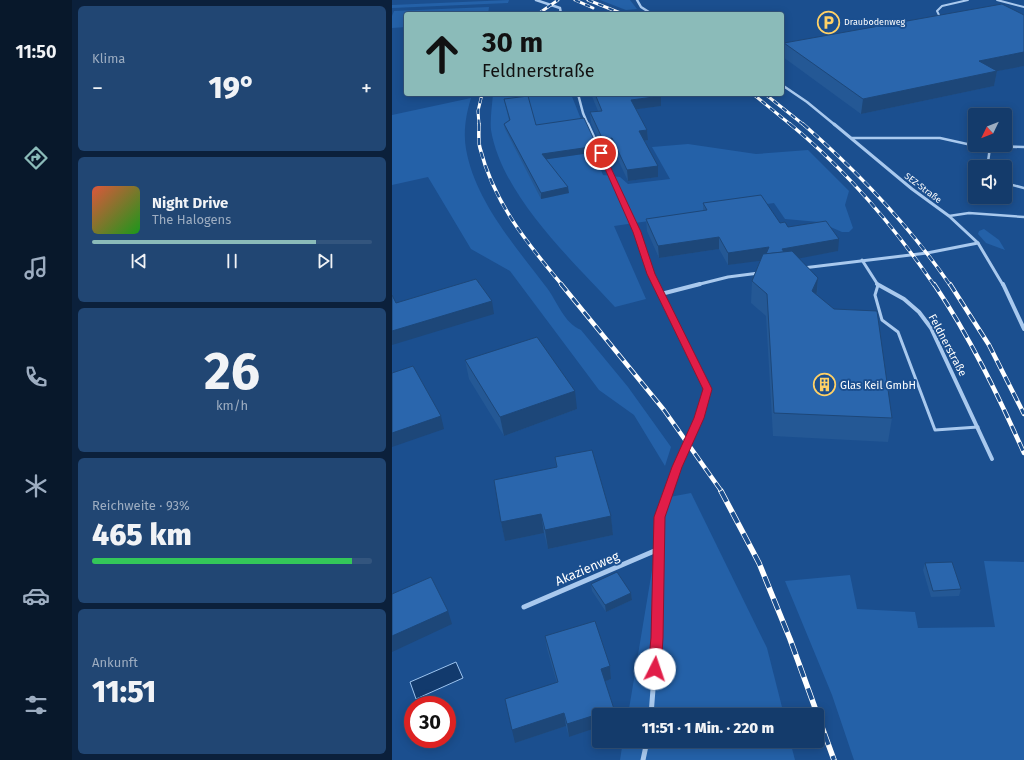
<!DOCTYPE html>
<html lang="de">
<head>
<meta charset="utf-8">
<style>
	body { margin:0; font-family:"Fira Sans",sans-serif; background:#214673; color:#f1f3f6; height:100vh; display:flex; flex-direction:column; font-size:15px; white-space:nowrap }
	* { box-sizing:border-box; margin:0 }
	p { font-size:13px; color:#9dadc1 }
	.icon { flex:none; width:22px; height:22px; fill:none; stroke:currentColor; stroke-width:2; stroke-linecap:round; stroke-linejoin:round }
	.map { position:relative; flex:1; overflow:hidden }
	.drawer { display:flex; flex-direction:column; gap:6px; padding:6px; background:#0b203b; width:320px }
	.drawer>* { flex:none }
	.guide { position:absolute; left:12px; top:12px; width:380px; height:84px; border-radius:4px; box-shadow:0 2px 10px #0003,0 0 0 1px #33557e; background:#8bbbb9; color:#111; overflow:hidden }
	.needle { width:26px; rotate:227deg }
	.controls { position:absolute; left:576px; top:108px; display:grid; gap:8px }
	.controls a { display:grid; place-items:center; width:44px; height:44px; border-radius:4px; background:#143b6b; box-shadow:0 2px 10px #0003,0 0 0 1px #33557e; font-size:20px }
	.speed { position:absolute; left:12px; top:696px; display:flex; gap:8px; font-size:20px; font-weight:700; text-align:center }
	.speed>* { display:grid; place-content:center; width:52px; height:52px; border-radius:50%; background:#143b6b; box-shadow:0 2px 10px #0003,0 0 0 1px #33557e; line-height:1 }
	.speed .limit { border:6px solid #d22; background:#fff; color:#111 }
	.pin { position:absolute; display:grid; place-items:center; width:34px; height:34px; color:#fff; margin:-17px; border:2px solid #fff; border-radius:50%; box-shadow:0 1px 4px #0007 }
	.me { position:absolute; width:44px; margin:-22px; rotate:4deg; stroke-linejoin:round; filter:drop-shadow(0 0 3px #0008) }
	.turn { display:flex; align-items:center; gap:14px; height:84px; padding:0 12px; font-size:18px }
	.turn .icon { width:52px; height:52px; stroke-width:2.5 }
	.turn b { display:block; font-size:28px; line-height:34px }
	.big { font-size:30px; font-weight:800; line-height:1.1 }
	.drawer .widget { flex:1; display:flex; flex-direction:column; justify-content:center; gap:6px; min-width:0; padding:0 14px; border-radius:6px; background:#214673 }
	.drawer .dial { align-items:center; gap:0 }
	.dial b { font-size:52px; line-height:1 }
	.song { display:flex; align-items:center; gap:12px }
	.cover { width:48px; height:48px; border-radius:6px; background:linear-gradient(135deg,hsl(10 70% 55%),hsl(120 70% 35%)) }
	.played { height:4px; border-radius:2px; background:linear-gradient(90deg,#8bbbb9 80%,#33557e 80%) }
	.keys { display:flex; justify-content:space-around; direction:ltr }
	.heat { display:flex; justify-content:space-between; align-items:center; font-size:22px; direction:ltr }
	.charge { height:6px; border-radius:3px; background:linear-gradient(90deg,#34c759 93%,#33557e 0) }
	.trip { position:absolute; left:200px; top:708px; width:232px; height:40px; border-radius:4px; background:#143b6b; box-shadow:0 2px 10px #0003,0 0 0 1px #33557e; font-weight:800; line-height:40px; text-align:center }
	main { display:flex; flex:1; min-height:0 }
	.tab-bar { display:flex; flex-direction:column; width:72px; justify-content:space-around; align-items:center; background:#08182b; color:#9dadc1 }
	.tab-bar .icon { width:28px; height:28px }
	.tab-bar .on { color:#8bbbb9 }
	.tab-bar b { font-size:18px; color:#f1f3f6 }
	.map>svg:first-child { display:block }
</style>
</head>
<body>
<main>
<nav class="tab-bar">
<b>11:50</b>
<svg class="icon on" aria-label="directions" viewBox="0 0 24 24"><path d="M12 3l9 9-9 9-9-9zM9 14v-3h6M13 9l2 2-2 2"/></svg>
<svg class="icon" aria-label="music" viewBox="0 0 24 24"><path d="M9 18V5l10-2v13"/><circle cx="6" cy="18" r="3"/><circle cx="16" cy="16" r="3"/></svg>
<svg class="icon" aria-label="phone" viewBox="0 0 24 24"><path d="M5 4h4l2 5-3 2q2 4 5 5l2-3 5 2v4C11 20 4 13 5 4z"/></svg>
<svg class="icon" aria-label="climate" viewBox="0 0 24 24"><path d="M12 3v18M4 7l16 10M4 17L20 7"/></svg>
<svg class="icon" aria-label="car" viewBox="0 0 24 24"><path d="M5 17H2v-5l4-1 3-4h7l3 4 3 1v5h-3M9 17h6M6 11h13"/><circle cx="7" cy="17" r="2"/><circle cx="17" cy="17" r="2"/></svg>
<svg class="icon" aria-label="filters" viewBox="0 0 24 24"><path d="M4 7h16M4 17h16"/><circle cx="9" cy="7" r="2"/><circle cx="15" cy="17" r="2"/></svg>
</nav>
<section class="drawer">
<div class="widget"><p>Klima</p>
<div class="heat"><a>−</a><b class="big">19°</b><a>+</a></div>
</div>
<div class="widget">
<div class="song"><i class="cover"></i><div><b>Night Drive</b><p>The Halogens</p></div></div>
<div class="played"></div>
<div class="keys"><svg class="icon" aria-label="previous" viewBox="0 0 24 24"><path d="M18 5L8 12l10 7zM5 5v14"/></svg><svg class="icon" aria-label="pause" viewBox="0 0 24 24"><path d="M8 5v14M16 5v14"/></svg><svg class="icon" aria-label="next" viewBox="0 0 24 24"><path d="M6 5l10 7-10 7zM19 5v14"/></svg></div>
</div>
<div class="widget dial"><b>26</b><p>km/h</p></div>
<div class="widget"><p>Reichweite · 93%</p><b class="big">465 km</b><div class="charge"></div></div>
<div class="widget"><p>Ankunft</p><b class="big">11:51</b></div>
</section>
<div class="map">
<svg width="632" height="760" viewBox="0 0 632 760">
	<rect width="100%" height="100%" fill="#1b4f8f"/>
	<g fill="#2461a8">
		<path d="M117 0 116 3 0 8V5Z"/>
		<path d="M208 0H238L245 9 234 10Z"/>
		<path d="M97 7 96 14H14V27L0 28V16L2 11Z"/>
		<path d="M101 94H179L211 175 228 177 236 184 278 179 260 147 296 144 364 154 416 150 457 191 453 205 461 228 457 232H450L427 222 393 219 382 203 222 226 254 299 223 307C180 260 110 196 99 130 98 119 100 106 101 94Z"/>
		<path d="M79 98C74 114 71 132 74 149 83 201 124 247 155 288 166 303 172 323 189 330L236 387 279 447 273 466 242 415 207 390 118 271 79 249 36 177 0 185V115Z"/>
		<path d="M592 229 607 240 613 250 594 243 586 234 587 231Z"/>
		<path d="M299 493 375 648 392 715H236L272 498Z"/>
		<path d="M592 561 632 562V760H462L440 695 393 581 458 575 465 609 523 612 526 628 603 627Z"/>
		<path d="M231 741H398L403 760H228Z"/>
	</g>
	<path fill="#123a6d" stroke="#9cc4f0" d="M64 662 71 678 24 699 18 682Z"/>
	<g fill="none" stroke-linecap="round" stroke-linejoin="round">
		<g stroke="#a9c9ee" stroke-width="2">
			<path d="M605 0 632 7"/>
			<path d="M545 17 547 15 545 11 550 6 576 0"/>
		</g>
		<g stroke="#a9c9ee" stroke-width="2.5">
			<path d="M460 138H548L584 146 632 147"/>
			<path d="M597 167 596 162 598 147"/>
			<path d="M613 183 632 188"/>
			<path d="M557 216 577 213 632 217"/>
		</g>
		<path stroke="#a9c9ee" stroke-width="3" d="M486 285 483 295 490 320 506 332 543 430 586 427"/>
		<g stroke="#a9c9ee" stroke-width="2.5">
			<path d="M144 0 168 8 169 14"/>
			<path d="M245 0 249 7 260 14"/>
			<path d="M390 85 415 102 443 125"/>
			<path d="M186 94 191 113 196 125"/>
		</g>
		<g stroke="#a9c9ee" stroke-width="3">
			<path d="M196 124 245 232 259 274 264 285"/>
			<path d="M442 124 520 189 557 216 586 243 611 285"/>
			<path d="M470 260 486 285"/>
			<path d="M411 268 535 253 586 243"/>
			<path d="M304 285 336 277 367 273"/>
		</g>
		<g stroke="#a9c9ee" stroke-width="4">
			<path d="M264 284 316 389 307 418"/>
			<path d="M485 284 512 299 527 312 539 328 600 459"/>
			<path d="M611 284 632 329"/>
			<path d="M269 294 308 284"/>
			<path d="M276 492 285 467"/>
		</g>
		<g stroke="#a9c9ee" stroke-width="5">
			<path d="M132 607 267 549"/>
			<path d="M259 715 265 638 267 517 276 491"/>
			<path d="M251 760 255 741"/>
		</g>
		<defs>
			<g id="rail-far3">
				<path d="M183 0 201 8"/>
				<path d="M196 0 231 14"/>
				<path d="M146 14 166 0"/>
				<path d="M361 94 399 125"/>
				<path d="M373 94 412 125"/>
				<path d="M87 125 86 111 90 94"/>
			</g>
			<g id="rail-far2">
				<path d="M87 124C87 132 86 141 88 148 102 203 135 243 170 285"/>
				<path d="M398 124C454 170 501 225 542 285"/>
				<path d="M411 124C466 172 516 224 558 285"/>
			</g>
			<g id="rail-far1">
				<path d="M169 284 272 410 330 492"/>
				<path d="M542 284C578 337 606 395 632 453"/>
				<path d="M558 284 597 345 632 414"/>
			</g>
			<path id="rail" d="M329 491 367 563 398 639 442 760"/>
		</defs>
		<use href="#rail-far3" stroke="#fff" stroke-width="3"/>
		<use href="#rail-far2" stroke="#fff" stroke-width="3.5"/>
		<use href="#rail-far1" stroke="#fff" stroke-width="4.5"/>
		<use href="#rail" stroke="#fff" stroke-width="5.5"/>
		<use href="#rail-far3" stroke="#1b4f8f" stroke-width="2" stroke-dasharray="5.5" stroke-linecap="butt"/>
		<use href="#rail-far2" stroke="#1b4f8f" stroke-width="2.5" stroke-dasharray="7" stroke-linecap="butt"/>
		<use href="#rail-far1" stroke="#1b4f8f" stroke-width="3" stroke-dasharray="9" stroke-linecap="butt"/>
		<use href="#rail" stroke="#1b4f8f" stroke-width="4" stroke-dasharray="12" stroke-linecap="butt"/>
		<path stroke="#a9c9ee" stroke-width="4" d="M285 467 307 418"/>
	</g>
	<g fill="#245895">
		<path d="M632 15V66L605 71 602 86 469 114 391 57 392 43Z"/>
		<path d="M199 94H268L269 96V106L244 109 255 130 256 140 253 141 266 177 236 181 221 149 211 151 199 123 198 112 206 111Z"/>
		<path d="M112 99 144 125 205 146V152L154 159 177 193 149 199 113 129 112 124 117 120 113 104Z"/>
		<path d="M311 203 388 223 446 251 407 258 426 278 425 295 500 418 496 442 381 436 374 316 359 303 360 281 368 260 336 265 327 249 267 258 255 231 254 219 311 211Z"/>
		<path d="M73 360 185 409 112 436 77 379Z"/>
		<path d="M163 457 219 516 221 535 156 549 152 533 113 541 109 522 164 467Z"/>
		<path d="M533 563 569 589 567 596 539 597 531 570Z"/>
		<path d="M199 584 239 593 240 600 214 612 200 591Z"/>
		<path d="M153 636 218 666 219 679 213 681 222 709V715H207V727L177 737 174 726 123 743 165 683 155 649Z"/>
	</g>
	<g fill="#1d4779">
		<path d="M632 52V66L584 75 587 61Z"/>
		<path d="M605 71 602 86 469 114 471 99Z"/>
		<path d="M269 96V106L239 110V100Z"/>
		<path d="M255 130 256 140 248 142 247 131Z"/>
		<path d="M220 138 221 149 211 151V140Z"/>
		<path d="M205 146V152L150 160V154Z"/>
		<path d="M266 166V177L236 181 235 170Z"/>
		<path d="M176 187 177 193 149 199V193Z"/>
		<path d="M327 237V249L267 258 266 246Z"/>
		<path d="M447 239 446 251 394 261 373 260 336 265V253L377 247 390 249Z"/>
		<path d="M426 278 424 300 420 291Z"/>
		<path d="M100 301 102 314 0 345V331Z"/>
		<path d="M183 391 185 409 112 436 108 417Z"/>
		<path d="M49 416 52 429 0 447V433Z"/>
		<path d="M149 514 152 533 113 541 109 522Z"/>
		<path d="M219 516 221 535 156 549 153 530Z"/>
		<path d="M239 593 240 600 214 612 213 605Z"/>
		<path d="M56 611 60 624 0 652V636Z"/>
		<path d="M218 666 219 679 211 682 209 669Z"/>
		<path d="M222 709V715H207V727L177 737 175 724Z"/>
		<path d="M172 713 174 726 123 743 120 730Z"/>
	</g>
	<g fill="#2a66ad" stroke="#1d4779">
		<path d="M610 4 632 15V52L587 61 605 71 471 99 392 43Z"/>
		<path d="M203 94H268L269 96 239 100 255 130 247 131 266 166 235 170 220 138 211 140 198 112 210 111Z"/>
		<path d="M136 96 144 125 192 118 205 146 150 154 176 187 149 193 112 124 118 120 112 99Z"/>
		<path d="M369 195 388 223 393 222 396 227 434 221 447 239 390 249 392 252 374 254 377 247 336 253 327 237 266 246 254 219 315 210 311 203Z"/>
		<path d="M400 251 426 278 420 291 442 309 485 311 500 418 382 413 375 294 360 281 371 254Z"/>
		<path d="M84 279 100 301 0 331V295L4 303Z"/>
		<path d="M145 337 183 391 108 417 73 360Z"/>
		<path d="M21 366 49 416 0 433V373Z"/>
		<path d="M200 450 219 516 153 530 149 514 109 522 102 480 165 467 163 457Z"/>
		<path d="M560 562 569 589 541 591 533 563Z"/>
		<path d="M225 572 239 593 213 605 199 584Z"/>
		<path d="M39 577 56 611 0 636V594Z"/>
		<path d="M203 621 218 666 209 669 222 709 175 724 172 713 120 730 113 699 166 682 153 636Z"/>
	</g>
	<path fill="#e11d48" stroke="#92132f" d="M207 152 212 153 249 232 263 274 320 389 312 418 290 467 273 517 271 638 269 669 267 672 263 674 258 672 256 669 259 638 262 517 280 467 302 418 311 389 255 274 241 232 206 153Z"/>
	<defs>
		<symbol id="parking-ring" viewBox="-11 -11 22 22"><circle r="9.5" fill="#1b4f8f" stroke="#ffd166" stroke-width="1.5"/><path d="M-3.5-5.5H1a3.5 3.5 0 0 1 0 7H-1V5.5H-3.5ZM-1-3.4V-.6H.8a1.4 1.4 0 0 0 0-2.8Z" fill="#ffd166"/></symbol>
		<symbol id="building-ring" viewBox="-11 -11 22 22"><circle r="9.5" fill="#1b4f8f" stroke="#ffd166" stroke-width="1.5"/><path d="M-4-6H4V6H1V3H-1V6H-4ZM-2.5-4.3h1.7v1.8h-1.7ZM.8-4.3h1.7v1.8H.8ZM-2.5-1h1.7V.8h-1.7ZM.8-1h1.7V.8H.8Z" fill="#ffd166"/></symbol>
	</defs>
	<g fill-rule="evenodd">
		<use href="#parking-ring" x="424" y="10" width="25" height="25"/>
		<use href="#building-ring" x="420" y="372" width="25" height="25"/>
	</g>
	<g text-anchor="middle" stroke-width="4" stroke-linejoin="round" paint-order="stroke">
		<g font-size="9" fill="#fff" stroke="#1b4f8f" text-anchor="start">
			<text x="452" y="25">Draubodenweg</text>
		</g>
		<g font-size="9" fill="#fff" stroke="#1b4f8f">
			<text transform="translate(531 188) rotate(37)" y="3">SEZ-Straße</text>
		</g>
		<g font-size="11" fill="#fff" stroke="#1b4f8f">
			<text transform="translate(556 345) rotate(62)" y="4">Feldnerstraße</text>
		</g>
		<g font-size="11" fill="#fff" stroke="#1b4f8f" text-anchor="start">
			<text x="448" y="389">Glas Keil GmbH</text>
		</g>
		<g font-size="13" fill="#fff" stroke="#1b4f8f">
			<text transform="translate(195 568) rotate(-23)" y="5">Akazienweg</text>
		</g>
	</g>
</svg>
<div class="controls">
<a><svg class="needle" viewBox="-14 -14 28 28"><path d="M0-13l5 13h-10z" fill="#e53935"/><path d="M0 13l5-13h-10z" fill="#9dadc1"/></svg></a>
<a><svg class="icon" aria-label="sound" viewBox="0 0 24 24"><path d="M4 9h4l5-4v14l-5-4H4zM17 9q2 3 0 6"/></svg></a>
</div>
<div class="speed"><div class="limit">30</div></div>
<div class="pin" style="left:209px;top:153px;background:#d93025"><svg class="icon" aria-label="arrive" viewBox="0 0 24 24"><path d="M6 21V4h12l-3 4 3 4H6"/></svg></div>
<svg class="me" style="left:263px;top:669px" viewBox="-20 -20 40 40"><circle r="19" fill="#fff"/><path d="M0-13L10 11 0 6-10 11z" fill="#e11d48"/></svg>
<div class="trip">11:51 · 1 Min. · 220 m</div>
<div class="guide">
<div class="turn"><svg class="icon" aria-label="ahead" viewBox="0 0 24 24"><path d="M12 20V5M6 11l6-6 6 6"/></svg><div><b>30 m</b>Feldnerstraße</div></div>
</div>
</div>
</main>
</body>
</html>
